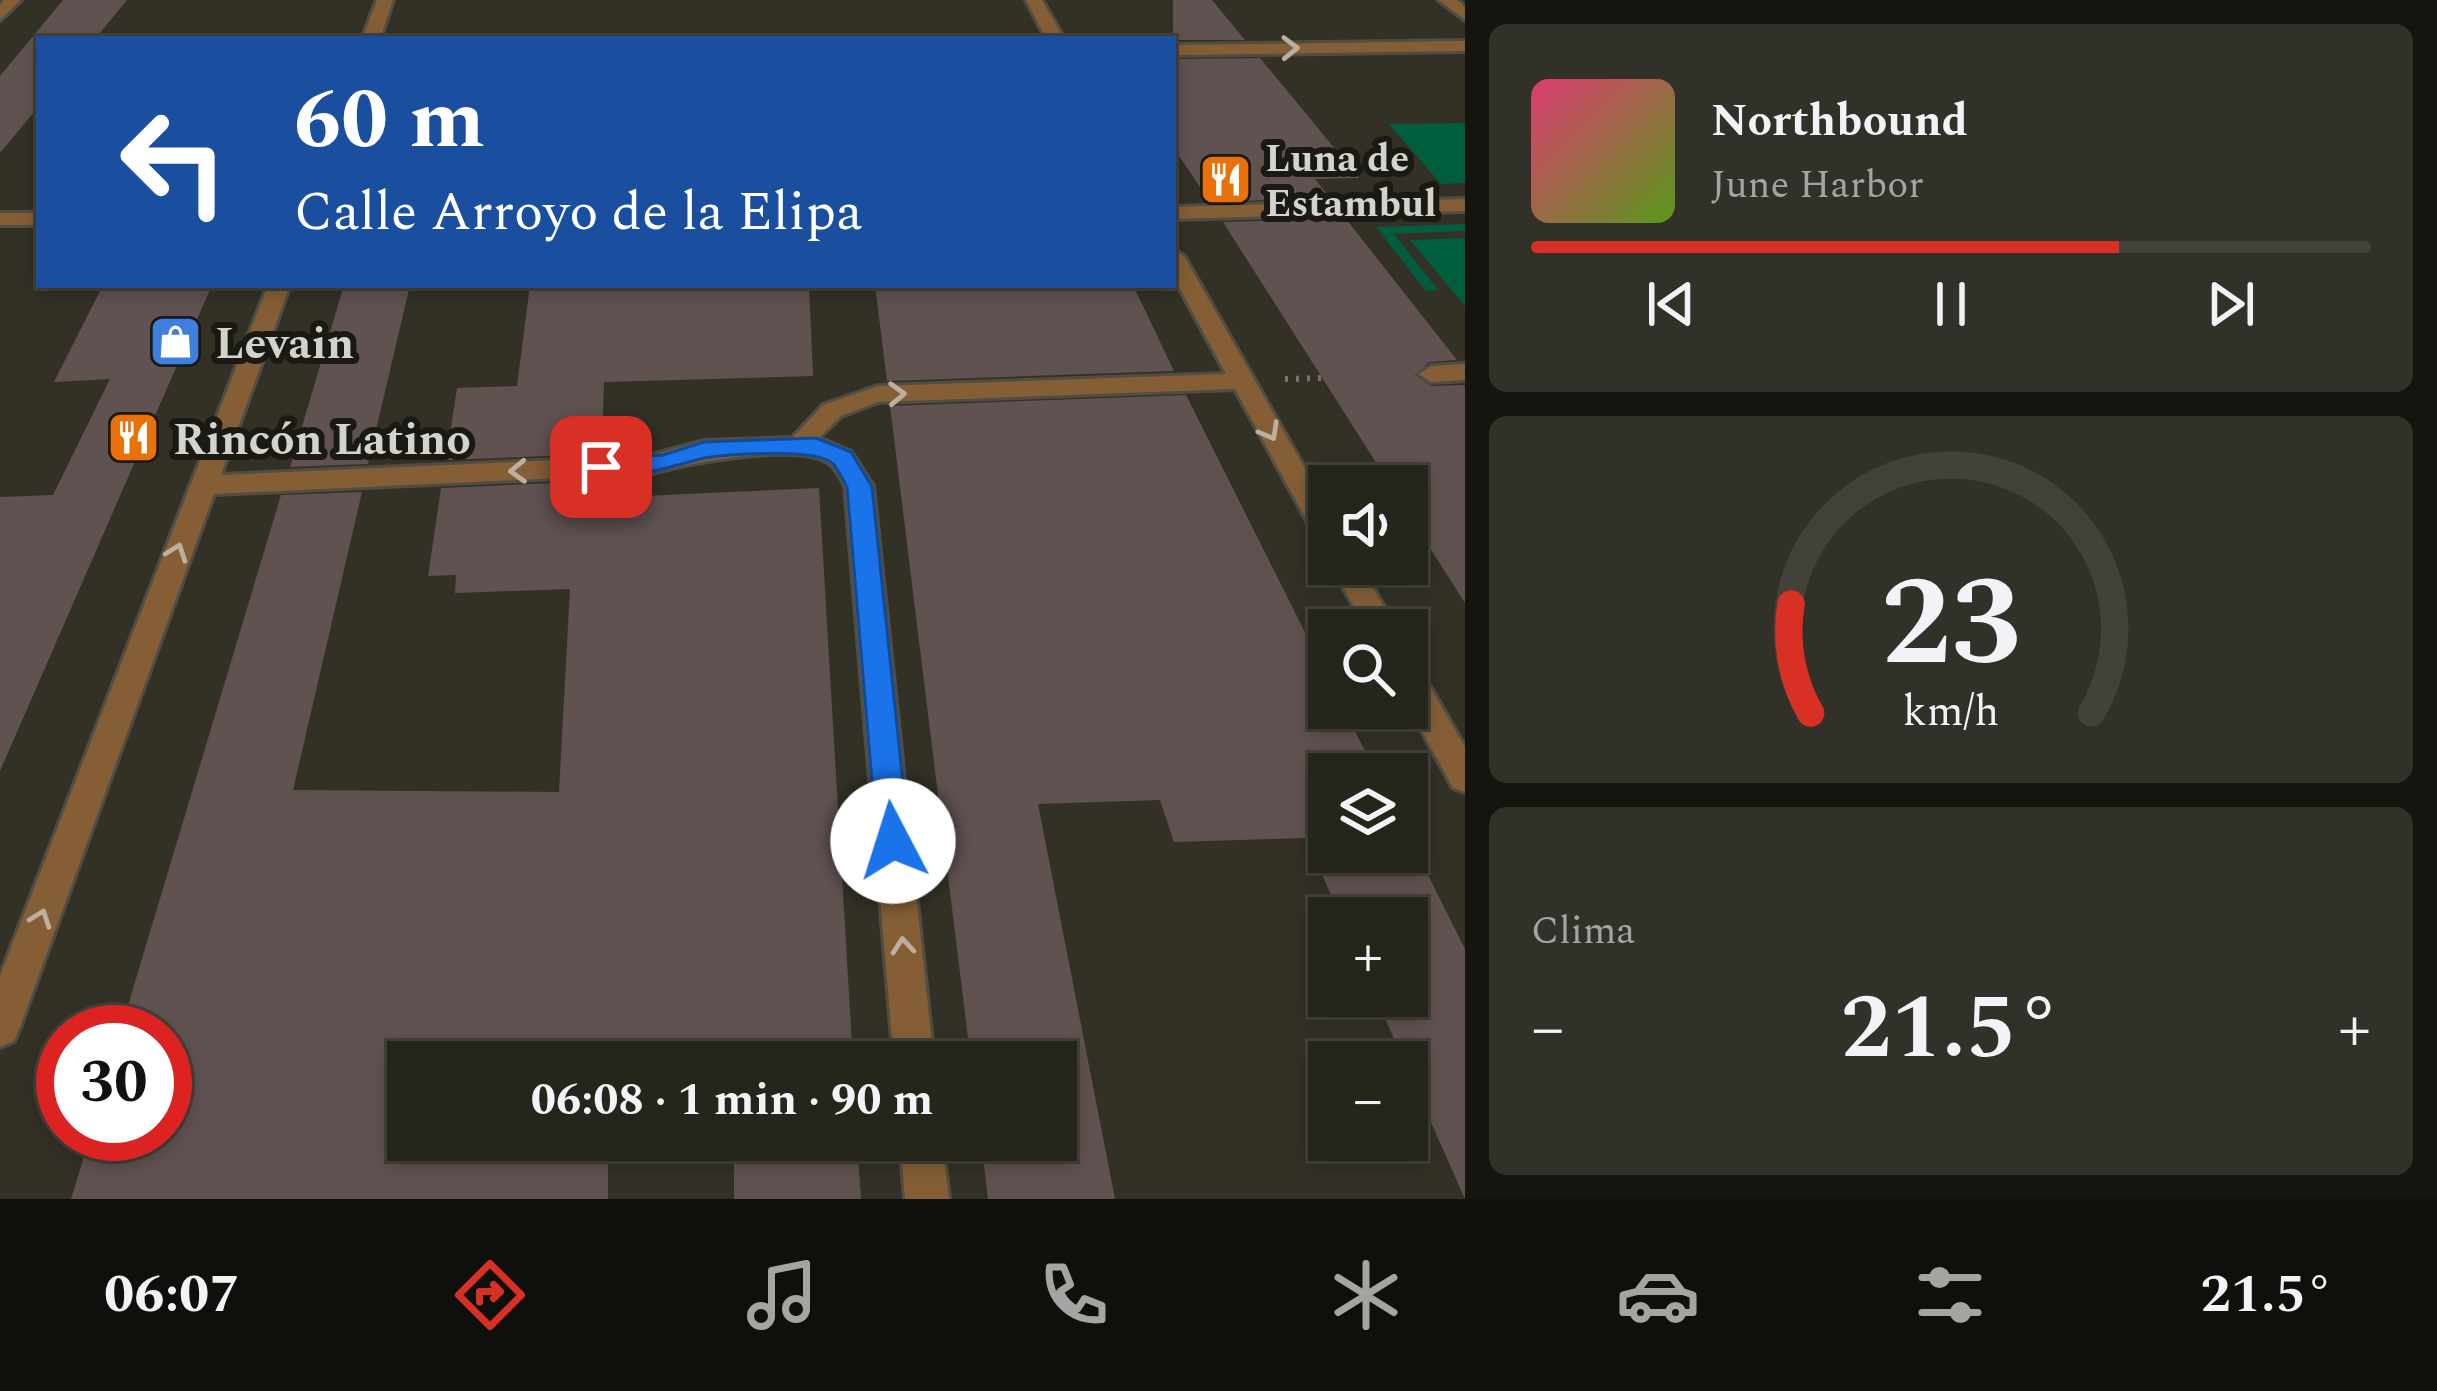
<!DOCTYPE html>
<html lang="es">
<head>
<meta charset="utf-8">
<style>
	body { margin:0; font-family:Spectral,serif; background:#323129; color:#f1f3f6; height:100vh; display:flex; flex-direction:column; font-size:45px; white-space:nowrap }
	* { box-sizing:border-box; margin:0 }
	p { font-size:39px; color:#a4a5a3 }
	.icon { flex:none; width:66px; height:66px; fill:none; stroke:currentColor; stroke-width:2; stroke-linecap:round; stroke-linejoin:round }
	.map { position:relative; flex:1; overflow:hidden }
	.drawer { display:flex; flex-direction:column; gap:24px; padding:24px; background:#15140f; width:972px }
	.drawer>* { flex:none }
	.guide { position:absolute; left:36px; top:36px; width:1140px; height:252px; border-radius:0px; box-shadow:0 6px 18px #0003,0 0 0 3px #42423b; background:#1a4fa0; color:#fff; overflow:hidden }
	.buttons { position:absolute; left:1308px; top:465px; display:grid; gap:24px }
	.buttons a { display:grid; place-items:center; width:120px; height:120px; border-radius:0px; background:#26251c; box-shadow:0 6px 18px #0003,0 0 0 3px #42423b; font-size:60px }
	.speed { position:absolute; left:36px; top:1005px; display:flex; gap:24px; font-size:60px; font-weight:700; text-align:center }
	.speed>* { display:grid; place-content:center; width:156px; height:156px; border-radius:50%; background:#26251c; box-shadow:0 6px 18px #0003,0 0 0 3px #42423b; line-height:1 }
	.speed .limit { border:18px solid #d22; background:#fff; color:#111 }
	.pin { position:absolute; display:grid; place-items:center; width:102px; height:102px; color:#fff; margin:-51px; border-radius:24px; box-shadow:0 6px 18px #0006 }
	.me { position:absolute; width:132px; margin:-66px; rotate:355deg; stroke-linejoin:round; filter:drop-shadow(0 0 9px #0008) }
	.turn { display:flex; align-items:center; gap:42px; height:252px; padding:0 60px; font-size:54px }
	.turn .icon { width:156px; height:156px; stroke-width:2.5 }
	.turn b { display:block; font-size:84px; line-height:102px }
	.big { font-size:90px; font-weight:700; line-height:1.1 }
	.drawer .tile { flex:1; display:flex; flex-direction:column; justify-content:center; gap:18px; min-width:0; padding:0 42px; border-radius:18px; background:#323129 }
	.drawer .dial { align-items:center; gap:0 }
	.dial svg { height:312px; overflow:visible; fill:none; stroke:#42423b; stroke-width:7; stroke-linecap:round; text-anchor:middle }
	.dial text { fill:#f1f3f6; stroke:none }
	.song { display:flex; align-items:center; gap:36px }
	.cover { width:144px; height:144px; border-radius:18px; background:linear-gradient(135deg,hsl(340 70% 55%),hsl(90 70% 35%)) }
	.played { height:12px; border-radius:6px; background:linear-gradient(90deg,#d93025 70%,#42423b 70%) }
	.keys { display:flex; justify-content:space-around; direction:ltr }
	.heat { display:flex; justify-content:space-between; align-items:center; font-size:66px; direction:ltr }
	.trip { position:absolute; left:387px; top:1041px; width:690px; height:120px; border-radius:0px; background:#26251c; box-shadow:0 6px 18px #0003,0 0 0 3px #42423b; font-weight:700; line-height:120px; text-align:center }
	.dock { display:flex; height:192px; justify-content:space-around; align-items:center; background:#0f0f0b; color:#a4a5a3 }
	.dock .icon { width:84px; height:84px }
	.dock .current { color:#d93025 }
	.dock b { font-size:54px; color:#f1f3f6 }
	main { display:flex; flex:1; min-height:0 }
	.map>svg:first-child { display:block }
</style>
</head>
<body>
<main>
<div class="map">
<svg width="1465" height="1199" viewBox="0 0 1465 1199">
	<rect width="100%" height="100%" fill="#333126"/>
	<g fill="#005e3e">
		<path d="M1465 123V183L1441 184 1389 124Z"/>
		<path d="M1465 224V231L1394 234 1438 290 1426 291 1376 227Z"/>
		<path d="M1465 238V306L1410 240Z"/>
	</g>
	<g fill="#605251">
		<path d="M63 0H127L95 39H39V106L0 153V76Z"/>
		<path d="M1173 0H1212L1245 40H1173Z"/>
		<path d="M1260 58 1359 178 1315 179 1330 198 1210 202 1173 147V59Z"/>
		<path d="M1346 219 1457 360 1429 362 1415 375 1431 386 1465 385V603L1407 512V486H1391L1223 222Z"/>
		<path d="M103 285H212L0 771V497L53 495 110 379 54 382Z"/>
		<path d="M344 285H410L368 464 290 467Z"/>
		<path d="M530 285H809L813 376 604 382 602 454 446 460 457 388 517 386Z"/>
		<path d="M875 285H1133L1174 371 887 381Z"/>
		<path d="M1186 395 1329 680V708H1343L1377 774H1329V852H1407V833L1465 949V1199L1375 996H1407V918H1341L1306 838 1174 842 1160 800 1038 804 1115 1199H988L981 1140H1056V1062H971L890 406Z"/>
		<path d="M601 481 600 498 819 488 853 1062H408V1140H857L861 1199H734V1154L608 1150V1199H71L91 1134H165V1032H120L281 495 362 492 293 790 559 792 570 589 455 593 456 575 428 576 441 488Z"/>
	</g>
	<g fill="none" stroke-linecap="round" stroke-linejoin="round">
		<defs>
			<path id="service" d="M1465 364V380L1431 382 1419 374 1431 366Z"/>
			<g id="minor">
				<path d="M4 0H21L0 20V5Z"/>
				<path d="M377 0H393L380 39H362Z"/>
				<path d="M1026 0H1042L1064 39H1046Z"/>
				<path d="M1439 0H1457L1465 7V20Z"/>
				<path d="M1465 41V51L1173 55V45Z"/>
				<path d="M1465 199V211L1173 219V207Z"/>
				<rect x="0" y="213" width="39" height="12"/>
				<path d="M1173 249 1184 256 1329 511V546L1319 543 1235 389 878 402 841 416 819 438 851 452 873 486 934 1062H894L845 486C841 478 836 468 829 463 798 441 684 464 648 474L214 494 20 1027 14 1041 0 1047V976L268 285H290L221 475 648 456 704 441 792 438 823 405 878 386 1226 374 1173 276Z"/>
				<path d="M1330 564H1360L1397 630H1367Z"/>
				<path d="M1407 663 1418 666 1465 747V792L1453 788 1407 704Z"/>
				<path d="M900 1140H942L949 1199H905Z"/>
			</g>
		</defs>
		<use href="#service" stroke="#504e44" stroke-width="6"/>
		<use href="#minor" stroke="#504e44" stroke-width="6"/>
		<path stroke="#77756c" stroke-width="6" stroke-dasharray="3 8" stroke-linecap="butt" d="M1285 379 1323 378"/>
		<use href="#service" fill="#855e36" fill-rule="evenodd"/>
		<use href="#minor" fill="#855e36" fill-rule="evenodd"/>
	</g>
	<defs><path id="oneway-chevron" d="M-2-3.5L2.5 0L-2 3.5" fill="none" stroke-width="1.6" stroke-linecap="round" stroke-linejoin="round" transform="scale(3)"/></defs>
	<g stroke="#bcaf9f">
		<use href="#oneway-chevron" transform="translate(1290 48) rotate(-1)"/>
		<use href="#oneway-chevron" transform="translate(897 394) rotate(-2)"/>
		<use href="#oneway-chevron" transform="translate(1270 432) rotate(61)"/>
		<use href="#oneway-chevron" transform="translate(518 471) rotate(178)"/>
		<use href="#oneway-chevron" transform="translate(177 552) rotate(-70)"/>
		<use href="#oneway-chevron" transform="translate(41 918) rotate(-70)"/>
		<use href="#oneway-chevron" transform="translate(903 946) rotate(-95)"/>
	</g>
	<path fill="#1a73e8" stroke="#114b97" stroke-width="3" d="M816 438 851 452 872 487 909 841 905 851 893 855 882 851 877 841 847 487C843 480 838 468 832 463 815 448 728 454 704 458 678 464 609 489 589 467L601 459 663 455 704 442Z"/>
	<defs>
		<symbol id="restaurant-square" viewBox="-11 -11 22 22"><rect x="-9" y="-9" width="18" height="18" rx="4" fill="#e8710a" stroke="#1a1914"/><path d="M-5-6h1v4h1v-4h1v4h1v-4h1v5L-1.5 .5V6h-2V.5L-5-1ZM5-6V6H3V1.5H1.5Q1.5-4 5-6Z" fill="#fff"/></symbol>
		<symbol id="shop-square" viewBox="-11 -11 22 22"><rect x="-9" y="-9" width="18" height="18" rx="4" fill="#3f7fe0" stroke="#1a1914"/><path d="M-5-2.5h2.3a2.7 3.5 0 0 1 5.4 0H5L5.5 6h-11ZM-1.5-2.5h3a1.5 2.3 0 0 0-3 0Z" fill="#fff"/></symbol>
	</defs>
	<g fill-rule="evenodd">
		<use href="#restaurant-square" x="1196" y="150" width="59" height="59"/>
		<use href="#shop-square" x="146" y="312" width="59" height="59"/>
		<use href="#restaurant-square" x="104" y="408" width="59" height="59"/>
	</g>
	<g text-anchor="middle" stroke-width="12" stroke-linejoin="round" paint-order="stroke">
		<g font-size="39" font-weight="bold" fill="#d4d2cc" stroke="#1a1914" text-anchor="start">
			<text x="1265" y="171">Luna de<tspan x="1265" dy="45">Estambul</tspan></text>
		</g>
		<g font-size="45" font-weight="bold" fill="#d4d2cc" stroke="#1a1914" text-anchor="start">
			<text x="215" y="358">Levain</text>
			<text x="173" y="454">Rincón Latino</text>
		</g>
	</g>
</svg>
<div class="buttons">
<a><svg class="icon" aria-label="sound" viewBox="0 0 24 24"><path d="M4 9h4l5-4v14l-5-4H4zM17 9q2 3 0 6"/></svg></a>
<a><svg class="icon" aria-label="search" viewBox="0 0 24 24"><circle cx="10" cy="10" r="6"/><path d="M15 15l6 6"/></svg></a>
<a><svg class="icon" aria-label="layers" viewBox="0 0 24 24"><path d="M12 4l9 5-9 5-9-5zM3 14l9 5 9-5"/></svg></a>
<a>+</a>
<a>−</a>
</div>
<div class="speed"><div class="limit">30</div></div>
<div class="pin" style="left:601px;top:467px;background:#d93025"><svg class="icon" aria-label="arrive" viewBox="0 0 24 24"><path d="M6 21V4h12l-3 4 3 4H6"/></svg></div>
<svg class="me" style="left:893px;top:841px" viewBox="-20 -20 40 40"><circle r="19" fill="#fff"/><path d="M0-13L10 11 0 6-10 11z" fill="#1a73e8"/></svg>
<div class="trip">06:08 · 1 min · 90 m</div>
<div class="guide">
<div class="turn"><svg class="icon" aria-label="left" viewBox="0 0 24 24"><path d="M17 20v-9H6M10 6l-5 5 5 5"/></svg><div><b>60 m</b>Calle Arroyo de la Elipa</div></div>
</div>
</div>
<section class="drawer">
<div class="tile">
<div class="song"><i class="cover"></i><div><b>Northbound</b><p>June Harbor</p></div></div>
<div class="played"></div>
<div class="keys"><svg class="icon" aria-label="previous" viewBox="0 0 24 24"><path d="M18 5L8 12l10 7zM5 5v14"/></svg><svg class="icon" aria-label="pause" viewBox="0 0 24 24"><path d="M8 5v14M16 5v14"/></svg><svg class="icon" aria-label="next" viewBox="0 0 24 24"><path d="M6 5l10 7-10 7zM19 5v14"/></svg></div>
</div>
<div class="tile dial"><svg viewBox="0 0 100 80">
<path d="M14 69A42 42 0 1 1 86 69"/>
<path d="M14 69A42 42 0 0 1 9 41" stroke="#d93025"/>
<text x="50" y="56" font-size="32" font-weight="700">23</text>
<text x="50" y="72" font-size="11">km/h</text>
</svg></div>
<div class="tile"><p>Clima</p>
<div class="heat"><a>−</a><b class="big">21.5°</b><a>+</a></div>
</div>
</section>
</main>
<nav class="dock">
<b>06:07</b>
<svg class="icon current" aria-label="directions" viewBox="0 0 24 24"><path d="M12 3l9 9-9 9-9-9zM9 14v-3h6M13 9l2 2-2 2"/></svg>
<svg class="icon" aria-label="music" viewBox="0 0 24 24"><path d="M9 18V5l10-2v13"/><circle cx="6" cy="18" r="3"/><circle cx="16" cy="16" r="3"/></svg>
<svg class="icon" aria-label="phone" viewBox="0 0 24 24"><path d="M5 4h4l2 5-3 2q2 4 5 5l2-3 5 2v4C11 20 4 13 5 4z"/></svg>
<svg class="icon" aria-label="climate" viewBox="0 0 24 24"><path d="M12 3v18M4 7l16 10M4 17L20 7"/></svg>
<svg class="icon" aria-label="car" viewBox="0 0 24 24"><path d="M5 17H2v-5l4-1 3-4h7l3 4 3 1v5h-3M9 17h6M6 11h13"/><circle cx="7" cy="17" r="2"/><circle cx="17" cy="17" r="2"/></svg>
<svg class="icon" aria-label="filters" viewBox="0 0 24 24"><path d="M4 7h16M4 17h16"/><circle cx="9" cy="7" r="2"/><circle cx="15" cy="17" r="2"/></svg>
<b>21.5°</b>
</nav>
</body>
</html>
